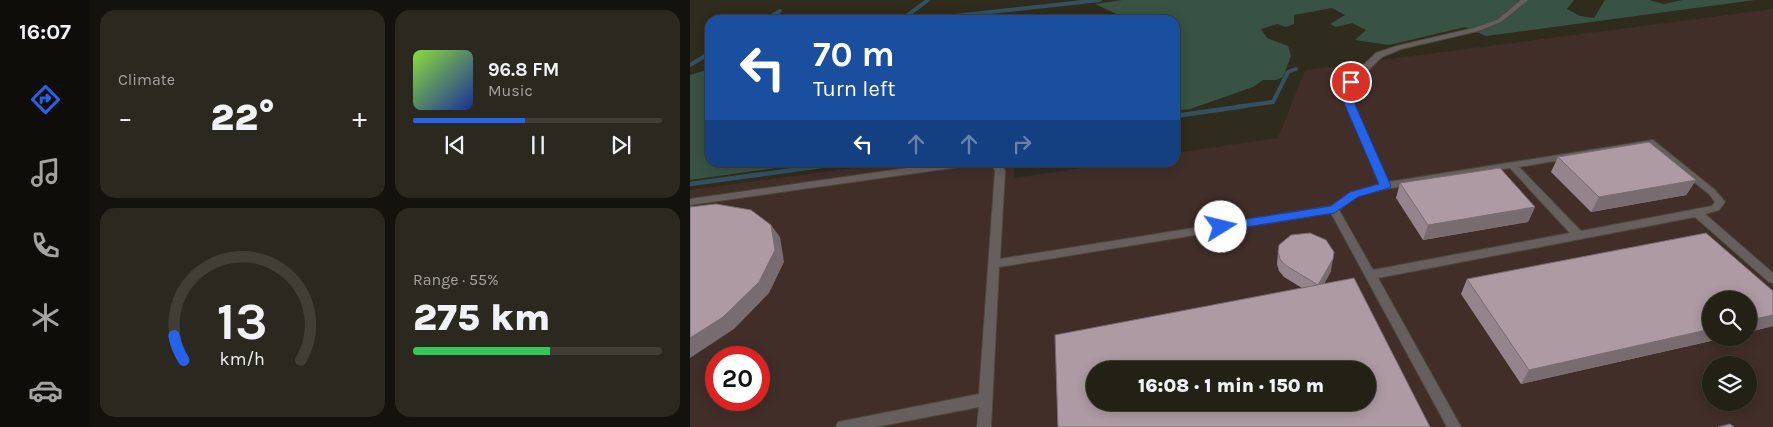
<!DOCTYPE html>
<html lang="en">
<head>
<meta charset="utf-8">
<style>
	body { margin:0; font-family:Karla,sans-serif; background:#2b291f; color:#f1f3f6; height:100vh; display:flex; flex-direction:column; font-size:19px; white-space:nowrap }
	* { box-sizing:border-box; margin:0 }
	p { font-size:16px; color:#a3a3a1 }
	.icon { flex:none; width:28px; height:28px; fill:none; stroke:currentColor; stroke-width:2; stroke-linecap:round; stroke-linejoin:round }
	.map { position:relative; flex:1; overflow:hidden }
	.drawer { display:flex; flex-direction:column; gap:10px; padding:10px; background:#13120c; width:600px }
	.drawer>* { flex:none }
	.hud { position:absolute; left:15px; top:15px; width:475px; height:152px; border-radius:15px; box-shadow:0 2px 12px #0003,0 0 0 1px #403e35; background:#1a4fa0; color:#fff; overflow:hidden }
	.buttons { position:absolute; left:1012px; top:291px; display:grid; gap:10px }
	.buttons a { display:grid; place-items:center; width:55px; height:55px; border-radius:50%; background:#232116; box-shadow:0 2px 12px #0003,0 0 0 1px #403e35; font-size:25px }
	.speed { position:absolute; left:15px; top:346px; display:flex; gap:10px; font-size:25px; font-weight:700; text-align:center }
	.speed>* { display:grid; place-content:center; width:65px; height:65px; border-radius:50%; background:#232116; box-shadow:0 2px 12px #0003,0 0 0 1px #403e35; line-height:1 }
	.speed .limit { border:8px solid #d22; background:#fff; color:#111 }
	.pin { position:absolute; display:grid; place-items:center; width:42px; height:42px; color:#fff; margin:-21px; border:2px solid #fff; border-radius:50%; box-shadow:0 1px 5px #0007 }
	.me { position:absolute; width:55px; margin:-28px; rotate:81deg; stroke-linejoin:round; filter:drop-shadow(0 0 4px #0008) }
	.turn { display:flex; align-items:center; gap:18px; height:105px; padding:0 25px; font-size:22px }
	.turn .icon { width:65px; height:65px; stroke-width:2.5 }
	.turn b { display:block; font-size:35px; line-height:42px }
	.lanes { display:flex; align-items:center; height:48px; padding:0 25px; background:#0003; justify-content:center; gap:25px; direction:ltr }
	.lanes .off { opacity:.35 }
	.big { font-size:38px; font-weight:800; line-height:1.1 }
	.drawer .tile { flex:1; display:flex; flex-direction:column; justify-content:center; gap:8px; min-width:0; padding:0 18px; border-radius:15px; background:#2b291f }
	.drawer .dial { align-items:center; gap:0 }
	.dial svg { height:130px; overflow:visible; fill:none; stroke:#403e35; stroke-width:7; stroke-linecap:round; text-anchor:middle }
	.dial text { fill:#f1f3f6; stroke:none }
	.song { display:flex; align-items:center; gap:15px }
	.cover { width:60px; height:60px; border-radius:8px; background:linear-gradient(135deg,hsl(90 70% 55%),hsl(230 70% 35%)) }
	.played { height:5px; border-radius:2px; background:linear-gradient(90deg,#2563eb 45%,#403e35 45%) }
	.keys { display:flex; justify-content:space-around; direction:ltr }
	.heat { display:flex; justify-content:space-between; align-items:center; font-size:28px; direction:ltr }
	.charge { height:8px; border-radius:4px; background:linear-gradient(90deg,#34c759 55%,#403e35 0) }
	.drawer .tiles { flex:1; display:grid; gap:10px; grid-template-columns:repeat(2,1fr) }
	.trip { position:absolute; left:396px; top:361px; width:290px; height:50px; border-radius:25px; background:#232116; box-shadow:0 2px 12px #0003,0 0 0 1px #403e35; font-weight:800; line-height:50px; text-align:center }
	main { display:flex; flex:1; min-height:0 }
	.tabs { display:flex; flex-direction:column; width:90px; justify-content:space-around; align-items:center; background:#0e0d09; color:#a3a3a1 }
	.tabs .icon { width:35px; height:35px }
	.tabs .current { color:#2563eb }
	.tabs b { font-size:22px; color:#f1f3f6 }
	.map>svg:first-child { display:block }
</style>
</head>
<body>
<main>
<nav class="tabs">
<b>16:07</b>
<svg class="icon current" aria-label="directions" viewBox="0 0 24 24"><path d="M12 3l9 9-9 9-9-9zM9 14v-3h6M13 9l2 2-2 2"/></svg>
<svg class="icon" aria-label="music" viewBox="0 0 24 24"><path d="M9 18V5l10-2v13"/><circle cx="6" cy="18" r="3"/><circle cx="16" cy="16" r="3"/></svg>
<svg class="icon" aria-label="phone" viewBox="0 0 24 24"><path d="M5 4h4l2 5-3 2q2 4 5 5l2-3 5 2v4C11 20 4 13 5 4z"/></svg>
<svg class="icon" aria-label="climate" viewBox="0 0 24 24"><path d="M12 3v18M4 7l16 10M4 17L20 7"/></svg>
<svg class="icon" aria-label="car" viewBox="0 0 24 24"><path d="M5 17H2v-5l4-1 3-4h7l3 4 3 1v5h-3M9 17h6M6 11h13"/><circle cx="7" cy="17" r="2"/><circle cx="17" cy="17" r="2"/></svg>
</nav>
<section class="drawer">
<div class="tiles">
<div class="tile"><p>Climate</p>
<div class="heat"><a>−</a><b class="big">22°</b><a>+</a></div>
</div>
<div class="tile">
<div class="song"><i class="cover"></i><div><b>96.8 FM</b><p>Music</p></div></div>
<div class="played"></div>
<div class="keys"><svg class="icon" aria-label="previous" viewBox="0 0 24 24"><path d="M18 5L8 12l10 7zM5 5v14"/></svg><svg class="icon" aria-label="pause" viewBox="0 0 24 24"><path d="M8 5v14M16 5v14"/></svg><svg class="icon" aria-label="next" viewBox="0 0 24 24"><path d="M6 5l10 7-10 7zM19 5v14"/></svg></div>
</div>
<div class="tile dial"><svg viewBox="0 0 100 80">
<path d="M14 69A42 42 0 1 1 86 69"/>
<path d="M14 69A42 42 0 0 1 8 54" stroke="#2563eb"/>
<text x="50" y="56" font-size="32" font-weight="700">13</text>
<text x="50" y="72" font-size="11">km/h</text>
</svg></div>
<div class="tile"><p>Range · 55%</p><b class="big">275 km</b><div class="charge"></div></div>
</div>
</section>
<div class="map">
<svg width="1083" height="427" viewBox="0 0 1083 427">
	<rect width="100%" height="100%" fill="#2f2c1e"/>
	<path fill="#412e29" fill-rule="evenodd" d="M1083 9V427H0V190L206 162 324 163V178L425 163 485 162V153L588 138 615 70ZM1021 300H1059V338H1021ZM26 358H69V400H26ZM1021 365H1059V402H1021ZM405 370H678V402H405Z"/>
	<g fill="#385343">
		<path d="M432 0H884L877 9 890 16 904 18 915 0H959L974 4 992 0H1065L796 36 775 27 699 45 665 40 676 30 662 23 646 27 640 24 655 15 642 8 604 15V24L596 27 587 24 571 29 577 38 598 46 601 56 593 77 586 80H573L563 87 500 109 485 111V20H454L447 15H429L405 4Z"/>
		<path d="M20 69V162L121 163 0 180V75Z"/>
	</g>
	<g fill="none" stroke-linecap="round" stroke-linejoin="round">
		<g stroke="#335160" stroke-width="4">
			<path d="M75 20 90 11"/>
			<path d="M211 20 238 0"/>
			<path d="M228 20 410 0"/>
			<path d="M0 65 20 53"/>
			<path d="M546 107 583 102 598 72 606 69"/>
		</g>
		<g stroke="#335160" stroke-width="4.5">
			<path d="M485 116 555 106"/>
			<path d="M0 184 161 162"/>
		</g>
		<defs>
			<g id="service">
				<path d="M831 0H838L811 22 788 31 711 49 692 57 665 83 661 97 698 182 963 140 1025 190 1035 202 1029 210 1015 214 1083 273V283L1079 282 1005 217 688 278 771 427H757L641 213 309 267 301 427H287L289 407 186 427H146L148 422 153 421 289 394 305 171 304 168 297 162C306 162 311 162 315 171L310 259 641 206 661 192 690 184 653 97 658 80 686 53 707 46 784 28 807 20ZM958 145 1019 194 1025 202 1022 206 891 231 829 167ZM820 168 880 233 683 270 649 210 667 196 695 189Z"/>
				<path d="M259 162H287L283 165 0 205V199Z"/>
			</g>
		</defs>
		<use href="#service" stroke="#4c493c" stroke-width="2"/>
		<use href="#service" fill="#675f5e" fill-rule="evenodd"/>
	</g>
	<g fill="#95848b">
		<path d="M868 157 1006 180 996 195 901 212 861 172Z"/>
		<path d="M710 183 845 207 838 222 733 240 706 198Z"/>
		<path d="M588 252 641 271 634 284 612 288 594 277 589 271 587 264Z"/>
		<path d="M777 279 1083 291V326L1059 332 1021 338H1034L831 384 771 294Z"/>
	</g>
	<g fill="#796c71">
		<path d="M1006 180 996 195 901 212 909 197Z"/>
		<path d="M845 207 838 222 733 240 738 225Z"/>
		<path d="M81 225 90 237 94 262 79 293 44 329 0 358V338Z"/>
		<path d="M643 259 641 271 627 297 628 285Z"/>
		<path d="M1083 315V326L1059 332V320Z"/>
		<path d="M1021 329V338H1034L831 384 839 370Z"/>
	</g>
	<g fill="#ad9aa2" stroke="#796c71" fill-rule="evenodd">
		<path d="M959 142 1006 180 909 197 868 157Z"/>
		<path d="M810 168 845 207 738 225 710 183Z"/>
		<path d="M26 204 61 210 81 225 85 250 69 282 33 317 0 338V207Z"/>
		<path d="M620 233 636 240 644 252 643 259 628 285 595 265 590 259 588 252 589 245 601 235Z"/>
		<path d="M1016 233 1083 291V315L1059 320V300H1021V329L839 370 777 279Z"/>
		<path d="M664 278 740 427H368L365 335ZM405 370H678V402H405Z"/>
		<path d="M1040 424 1044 427H1028Z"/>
	</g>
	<path fill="#2563eb" stroke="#184099" d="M658 80 665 82 662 98 701 186 699 188 668 197 644 213 531 231 527 230 526 227 527 224 531 223 641 206 660 192 689 184 652 98Z"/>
</svg>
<div class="buttons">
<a><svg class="icon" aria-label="search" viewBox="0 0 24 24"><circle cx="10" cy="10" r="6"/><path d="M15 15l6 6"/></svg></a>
<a><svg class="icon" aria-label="layers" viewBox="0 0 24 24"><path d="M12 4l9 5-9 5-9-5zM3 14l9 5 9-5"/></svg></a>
</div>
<div class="speed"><div class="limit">20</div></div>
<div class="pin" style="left:661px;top:82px;background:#d93025"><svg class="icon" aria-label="arrive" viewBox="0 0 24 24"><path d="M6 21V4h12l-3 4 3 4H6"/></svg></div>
<svg class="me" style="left:531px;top:227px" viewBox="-20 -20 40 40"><circle r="19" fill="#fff"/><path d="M0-13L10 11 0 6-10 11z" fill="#2563eb"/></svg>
<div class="trip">16:08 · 1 min · 150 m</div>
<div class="hud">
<div class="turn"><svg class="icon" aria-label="left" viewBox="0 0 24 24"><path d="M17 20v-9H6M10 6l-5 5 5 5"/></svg><div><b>70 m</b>Turn left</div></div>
<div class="lanes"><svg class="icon" aria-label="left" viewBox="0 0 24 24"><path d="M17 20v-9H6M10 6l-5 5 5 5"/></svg><svg class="icon off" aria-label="ahead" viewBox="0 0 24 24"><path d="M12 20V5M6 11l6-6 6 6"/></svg><svg class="icon off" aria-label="ahead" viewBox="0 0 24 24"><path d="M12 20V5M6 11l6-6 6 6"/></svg><svg class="icon off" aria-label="right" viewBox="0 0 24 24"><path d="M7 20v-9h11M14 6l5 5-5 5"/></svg></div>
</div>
</div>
</main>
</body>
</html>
